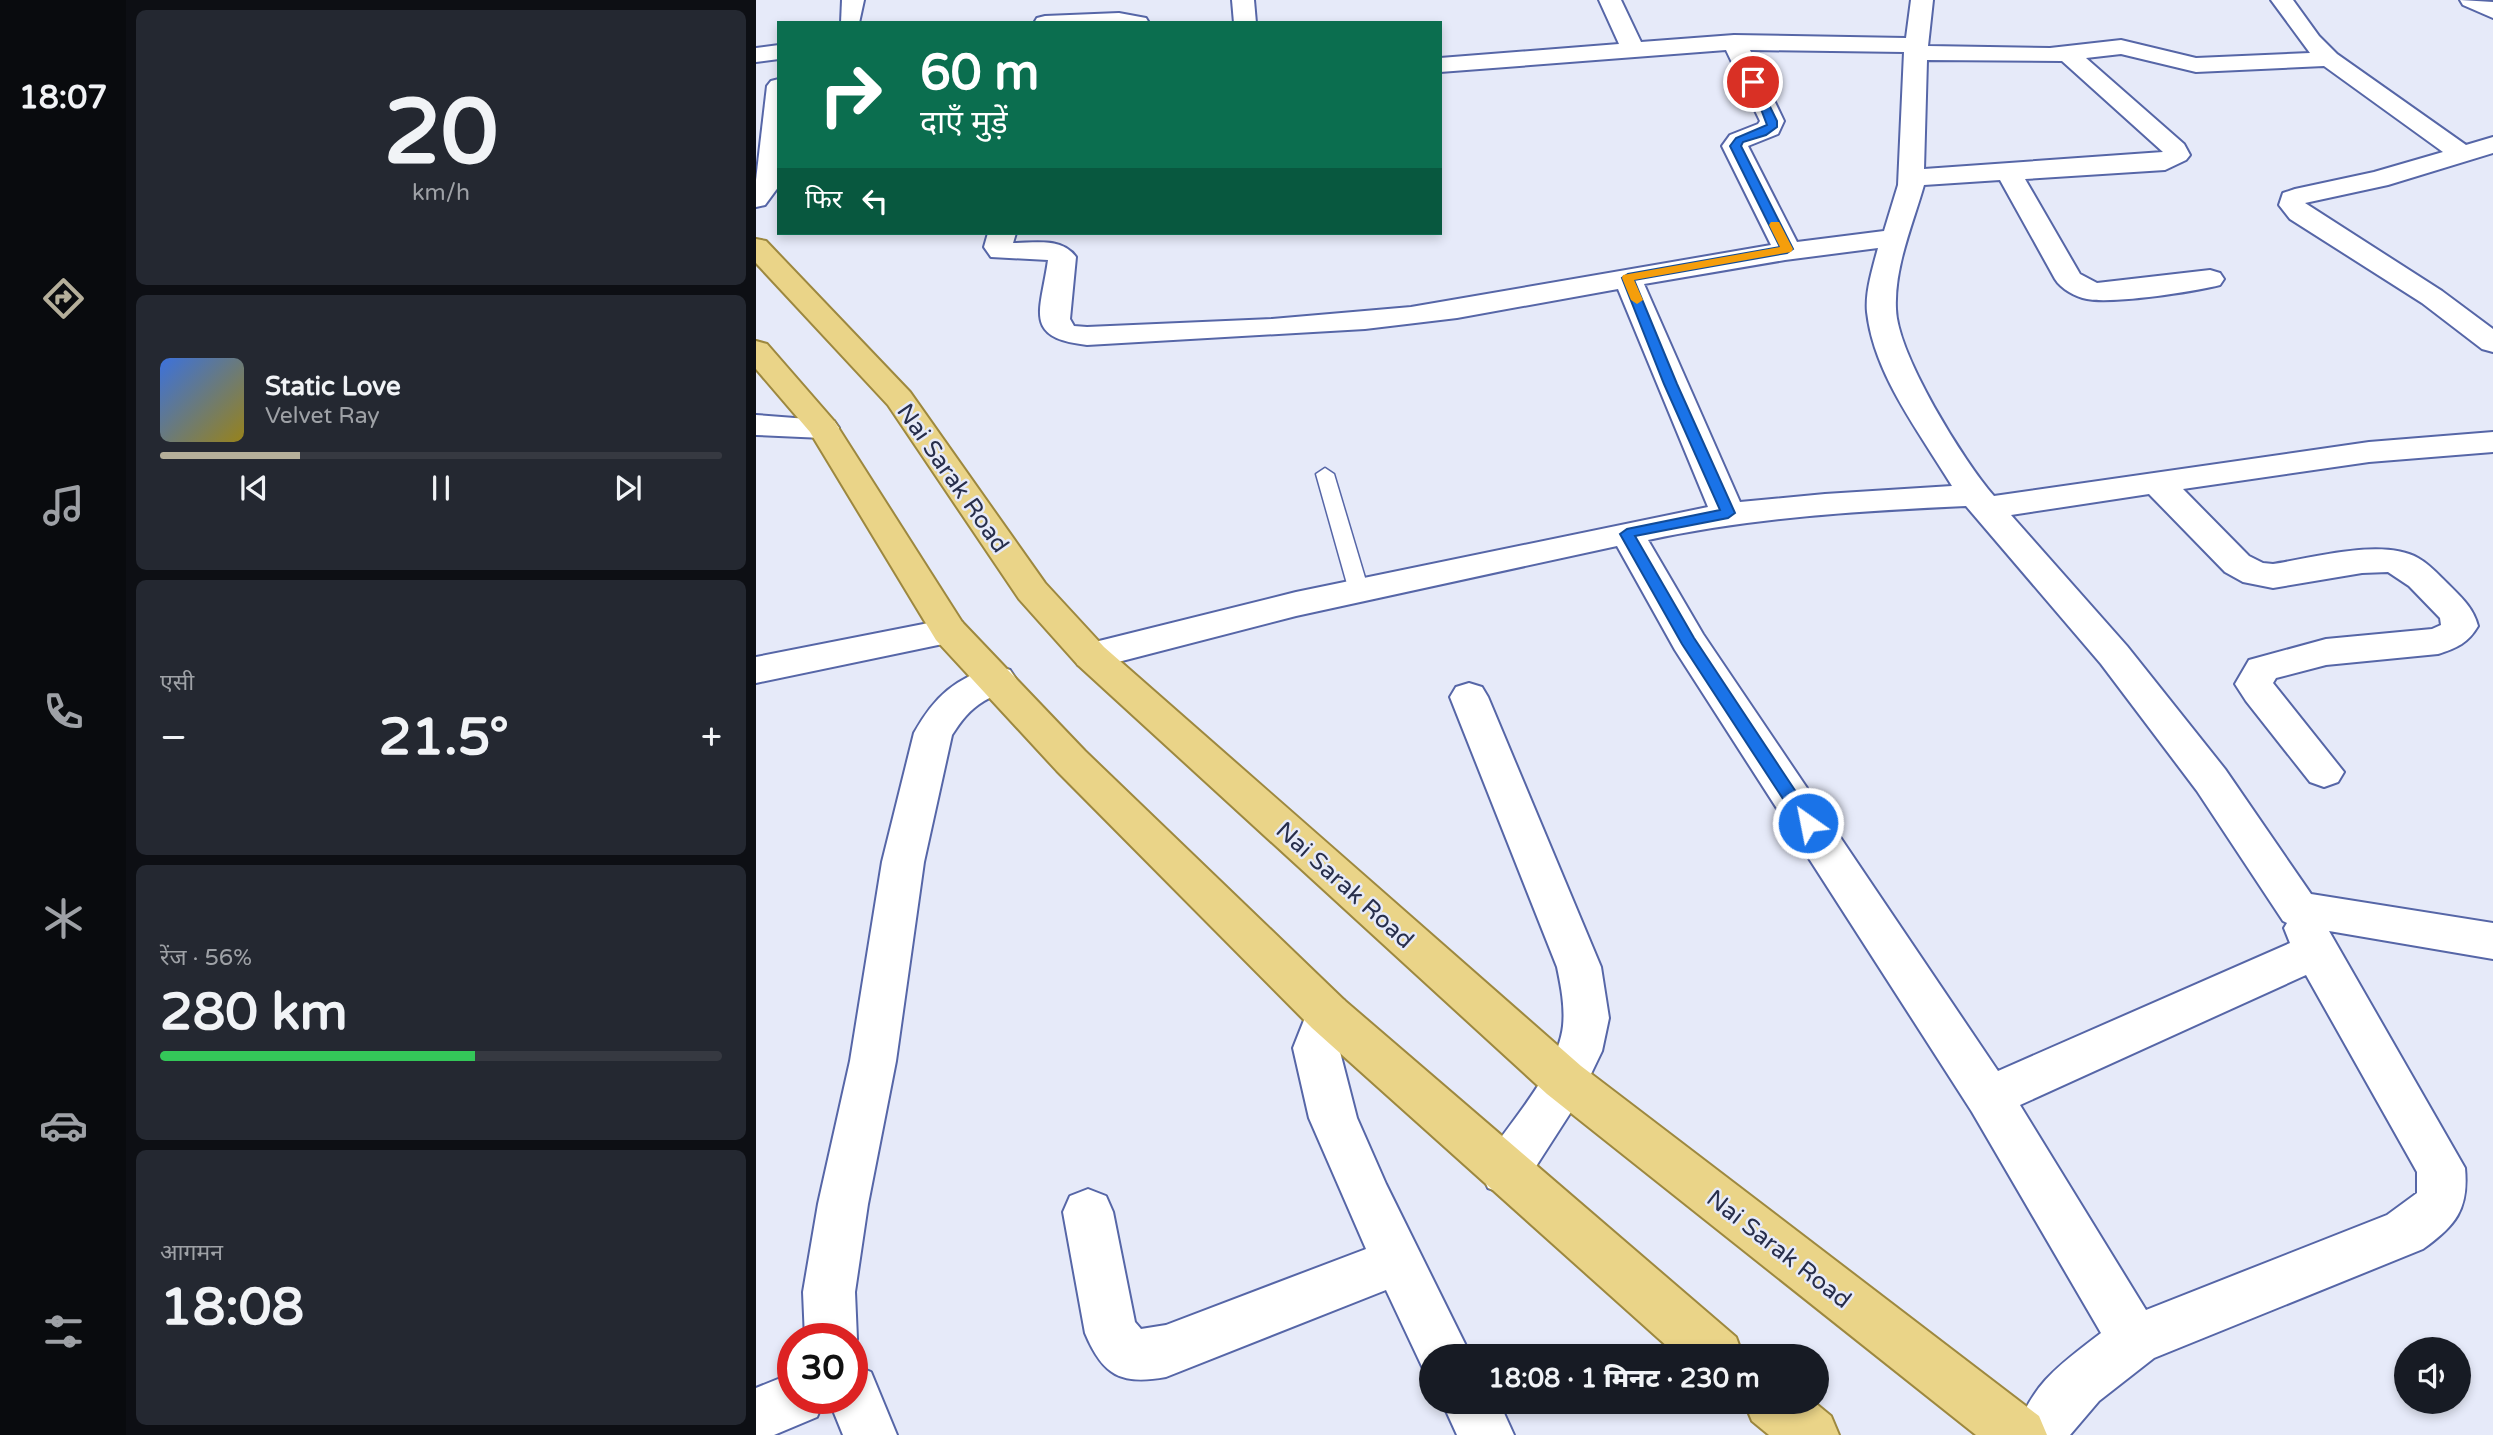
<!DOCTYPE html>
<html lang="hi">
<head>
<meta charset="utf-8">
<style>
	body { margin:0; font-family:"Varela Round","Noto Sans Devanagari",sans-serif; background:#242831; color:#f1f3f6; height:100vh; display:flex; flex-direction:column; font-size:26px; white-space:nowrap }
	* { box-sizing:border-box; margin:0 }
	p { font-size:23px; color:#9ea1a6 }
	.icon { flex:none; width:38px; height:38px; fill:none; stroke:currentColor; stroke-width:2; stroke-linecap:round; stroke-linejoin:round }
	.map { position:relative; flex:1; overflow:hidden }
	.panel { display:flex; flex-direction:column; gap:10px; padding:10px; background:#0d0f14; width:630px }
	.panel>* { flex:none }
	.top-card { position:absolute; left:21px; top:21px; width:665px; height:214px; border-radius:0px; box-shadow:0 4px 10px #0003; background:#0b6e4f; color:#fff; overflow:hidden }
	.tools { position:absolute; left:1638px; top:1337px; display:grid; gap:14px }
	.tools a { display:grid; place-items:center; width:77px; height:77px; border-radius:50%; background:#171b24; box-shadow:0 4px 10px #0003; font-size:35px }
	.speed { position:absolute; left:21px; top:1323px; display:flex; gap:14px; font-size:35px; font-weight:700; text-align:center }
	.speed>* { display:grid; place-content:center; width:91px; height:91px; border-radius:50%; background:#171b24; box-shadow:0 4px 10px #0003; line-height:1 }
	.speed .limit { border:10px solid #d22; background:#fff; color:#111 }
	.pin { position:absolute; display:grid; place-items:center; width:60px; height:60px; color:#fff; margin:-30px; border:4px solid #fff; border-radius:50%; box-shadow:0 2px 7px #0007 }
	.me { position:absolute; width:77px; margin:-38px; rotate:327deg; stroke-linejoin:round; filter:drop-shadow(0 0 5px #0008) }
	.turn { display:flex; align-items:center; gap:24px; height:147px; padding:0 28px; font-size:32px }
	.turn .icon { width:91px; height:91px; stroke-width:2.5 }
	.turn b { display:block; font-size:49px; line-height:60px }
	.then { display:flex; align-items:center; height:66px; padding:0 28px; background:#0003; gap:14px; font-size:26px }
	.big { font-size:52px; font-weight:800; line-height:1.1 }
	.panel .widget { flex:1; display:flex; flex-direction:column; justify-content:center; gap:10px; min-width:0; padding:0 24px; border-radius:10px; background:#242831 }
	.panel .dial { align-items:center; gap:0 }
	.dial b { font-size:91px; line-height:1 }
	.song { display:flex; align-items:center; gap:21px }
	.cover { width:84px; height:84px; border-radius:10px; background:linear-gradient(135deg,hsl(220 70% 55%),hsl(50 70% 35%)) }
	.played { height:7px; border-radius:4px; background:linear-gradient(90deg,#b5af9a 25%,#363941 25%) }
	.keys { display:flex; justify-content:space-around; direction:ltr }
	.heat { display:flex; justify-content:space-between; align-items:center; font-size:38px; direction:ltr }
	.charge { height:10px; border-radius:5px; background:linear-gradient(90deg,#34c759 56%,#363941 0) }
	.trip { position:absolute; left:663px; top:1344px; width:410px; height:70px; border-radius:35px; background:#171b24; box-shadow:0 4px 10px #0003; font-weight:800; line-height:70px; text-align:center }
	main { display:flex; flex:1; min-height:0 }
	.tabs { display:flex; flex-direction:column; width:126px; justify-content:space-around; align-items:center; background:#090b0e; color:#9ea1a6 }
	.tabs .icon { width:49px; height:49px }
	.tabs .on { color:#b5af9a }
	.tabs b { font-size:32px; color:#f1f3f6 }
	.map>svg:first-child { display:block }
</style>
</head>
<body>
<main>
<nav class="tabs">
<b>18:07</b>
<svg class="icon on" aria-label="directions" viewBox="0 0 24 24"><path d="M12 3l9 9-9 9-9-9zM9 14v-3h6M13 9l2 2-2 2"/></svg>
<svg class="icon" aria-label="music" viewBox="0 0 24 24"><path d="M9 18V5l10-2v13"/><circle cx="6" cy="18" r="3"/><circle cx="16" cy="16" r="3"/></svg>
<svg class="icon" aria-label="phone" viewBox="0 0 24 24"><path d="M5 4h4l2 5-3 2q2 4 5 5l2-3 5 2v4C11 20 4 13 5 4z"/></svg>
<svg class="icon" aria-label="climate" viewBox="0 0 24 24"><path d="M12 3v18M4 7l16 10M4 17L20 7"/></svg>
<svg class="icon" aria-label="car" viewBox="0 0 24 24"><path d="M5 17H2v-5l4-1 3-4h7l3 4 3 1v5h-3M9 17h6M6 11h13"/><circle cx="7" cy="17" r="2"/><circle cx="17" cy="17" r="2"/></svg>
<svg class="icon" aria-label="filters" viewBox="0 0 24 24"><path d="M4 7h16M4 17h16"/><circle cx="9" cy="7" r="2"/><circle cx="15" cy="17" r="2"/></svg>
</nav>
<section class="panel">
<div class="widget dial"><b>20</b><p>km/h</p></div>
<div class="widget">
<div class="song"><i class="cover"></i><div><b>Static Love</b><p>Velvet Ray</p></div></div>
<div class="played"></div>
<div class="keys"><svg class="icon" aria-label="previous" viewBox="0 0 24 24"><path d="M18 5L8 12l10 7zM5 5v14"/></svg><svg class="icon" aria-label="pause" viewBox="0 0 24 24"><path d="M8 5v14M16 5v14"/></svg><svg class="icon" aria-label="next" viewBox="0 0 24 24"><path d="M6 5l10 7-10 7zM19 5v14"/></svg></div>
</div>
<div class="widget"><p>एसी</p>
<div class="heat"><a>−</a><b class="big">21.5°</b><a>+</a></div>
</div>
<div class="widget"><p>रेंज · 56%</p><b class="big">280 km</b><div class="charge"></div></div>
<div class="widget"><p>आगमन</p><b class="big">18:08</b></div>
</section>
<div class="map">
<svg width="1737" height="1435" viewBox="0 0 1737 1435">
	<rect width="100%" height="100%" fill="#e6eaf9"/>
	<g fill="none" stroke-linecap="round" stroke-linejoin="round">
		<defs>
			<path id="service" d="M569 468 578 474 613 591 610 596H596L593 591 560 474Z"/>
			<g id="minor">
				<path d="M86 0H108L103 23H85Z"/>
				<path d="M476 0H498L500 23H478Z"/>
				<path d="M843 0H865L885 42 978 35 1150 38 1155 0H1177L1172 46 1294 48 1365 40 1440 58 1554 53 1515 0H1537L1563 36 1581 54 1710 145 1737 137V153L1632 185 1549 203 1686 291 1737 329V352L1726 349 1666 303 1534 219 1523 205 1527 193 1539 189 1618 172 1687 152 1568 66 1440 72 1365 54 1330 58 1428 144 1434 155 1430 160 1409 170 1269 179 1324 274 1341 283 1454 270 1464 273 1468 279 1464 285C1437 292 1356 304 1331 299 1320 297 1305 289 1299 279L1244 180 1168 185C1157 224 1138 267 1140 309 1141 354 1208 462 1238 496L1613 442 1737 432V452L1613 462 1427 489 1493 556 1507 563 1517 564C1556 558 1627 538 1662 558 1673 564 1682 574 1691 583 1705 597 1717 607 1722 626 1712 643 1701 648 1682 654L1570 665 1520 678 1517 683 1588 772 1582 782 1568 787 1554 782 1490 701 1479 684 1493 660 1570 639 1676 629 1685 625 1684 618 1653 586 1632 572 1606 573 1517 588 1487 582 1469 572 1393 494 1255 515 1371 646 1469 769 1555 894 1737 923V959L1573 931 1709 1168C1713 1210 1699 1226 1667 1249L1398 1358 1343 1401 1314 1435H1260C1273 1385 1306 1363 1345 1333L1216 1112 919 650 861 546 540 616 335 669 322 665 316 656 322 647 335 643 540 592 952 507 862 289 701 318 609 329 331 345C266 338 285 311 292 260L235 257 228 247 232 233H260L257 243C278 243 306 237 320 257L314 319 318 326 331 327 516 319 655 307 1015 245 966 146 974 135 1002 124 1004 121 970 50 684 72V58L863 44ZM994 50 1148 52 1142 185 1128 231 1041 242 992 146 1022 134 1028 121ZM1171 60 1306 61 1407 152 1168 169ZM1122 248C1117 267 1109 292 1111 312 1118 375 1164 433 1196 486L1069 494 984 502 888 284 1029 260ZM1210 506 1345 664 1441 791 1527 921 1531 923 1528 928 1534 943 1242 1071 947 634 892 540C997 517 1104 511 1210 506ZM1550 975 1661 1172V1193L1631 1215 1390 1310 1264 1105Z"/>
				<path d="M1704 0 1737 2V18L1707 5Z"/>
				<path d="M363 13 390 18 393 23H278L281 18 289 16Z"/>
				<path d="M23 45V59L0 62V48Z"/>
				<path d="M23 79V186L9 205 0 207V180L11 86 15 81Z"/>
				<path d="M0 415 78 421 83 428 78 435 67 438 0 435Z"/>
				<path d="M193 619 206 622 211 631 206 640 0 683V657Z"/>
				<path d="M241 666 254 670 260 679C252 692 240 694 228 701 213 710 205 721 196 735L168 862 140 1061 112 1204 99 1292 101 1339 96 1351V1339H49L47 1292 62 1204 94 1061 126 862 158 733C179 696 199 678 241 666Z"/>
				<path d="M713 683 726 687 732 697 845 967 853 1018 846 1051 822 1101 766 1188 749 1194 732 1188 725 1172 732 1156C756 1120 802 1070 807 1026 809 1006 805 986 801 967L694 697 700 687Z"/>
				<path d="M572 995 588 1000 595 1014 583 1048 601 1118 630 1184 715 1356H676V1377L670 1375 630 1290 410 1377C365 1385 347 1376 329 1333L307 1212 314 1196 332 1189 350 1196 357 1212 379 1322 385 1329 410 1325 610 1249 553 1118 537 1048 556 1000Z"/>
				<path d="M96 1364 115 1372 141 1435H87L72 1398H96Z"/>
				<path d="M37 1373V1398H69L61 1417 18 1435H0V1388Z"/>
				<path d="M686 1402H743L758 1435H701Z"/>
			</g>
			<g id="primary">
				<path d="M0 239 10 241 154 392 289 583 348 647 825 1066 1283 1416 1291 1435H1220L791 1094 322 665 263 599 132 405 0 263Z"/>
				<path d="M0 341 11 344 78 421 206 622 329 751 588 1000 980 1337 987 1356H922L556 1028 301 771 180 640 54 432 0 369Z"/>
				<path d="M988 1402H1058L1075 1416 1083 1435H1013L996 1421Z"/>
			</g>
		</defs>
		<use href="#service" stroke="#5666a7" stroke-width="3"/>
		<use href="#minor" stroke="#5666a7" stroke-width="4"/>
		<use href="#primary" stroke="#9d883f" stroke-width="4"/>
		<use href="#service" fill="#fff" fill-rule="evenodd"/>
		<use href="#minor" fill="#fff" fill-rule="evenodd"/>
		<use href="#primary" fill="#ead488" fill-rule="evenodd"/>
	</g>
	<path fill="#1a73e8" stroke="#114b97" stroke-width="2" d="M994 80 1002 82 1021 121V127L1010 135 987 142 985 146 1037 249 1031 253 878 280 921 384 979 513 972 518 879 536 938 638 1058 819 1061 823 1058 828H1046L926 644 864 534 871 529 964 510 908 384 866 278 872 274 1024 247 974 146 980 138 1011 125Z"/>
	<path fill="#f59e0b" d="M1015 222H1023L1037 249 1035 252 878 280 887 300 881 304 875 300 866 278 867 275 1024 247 1013 225Z"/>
	<g text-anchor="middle" stroke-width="5" stroke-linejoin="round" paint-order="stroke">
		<g font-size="24" fill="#272e4b" stroke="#e6eaf9">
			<text transform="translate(197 478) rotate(55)" y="8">Nai Sarak Road</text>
			<text transform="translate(589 885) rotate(42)" y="8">Nai Sarak Road</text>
			<text transform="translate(1023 1249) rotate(38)" y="8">Nai Sarak Road</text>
		</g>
	</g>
</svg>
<div class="tools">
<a><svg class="icon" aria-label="sound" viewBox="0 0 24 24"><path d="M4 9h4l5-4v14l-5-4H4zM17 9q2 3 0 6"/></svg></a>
</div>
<div class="speed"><div class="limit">30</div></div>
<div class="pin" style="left:997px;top:82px;background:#d93025"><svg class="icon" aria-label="arrive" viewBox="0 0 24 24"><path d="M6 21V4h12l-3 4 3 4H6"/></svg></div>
<svg class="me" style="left:1052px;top:823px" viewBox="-20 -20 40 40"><circle r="17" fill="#1a73e8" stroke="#fff" stroke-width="3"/><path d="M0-11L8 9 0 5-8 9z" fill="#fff"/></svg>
<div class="trip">18:08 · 1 मिनट · 230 m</div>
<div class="top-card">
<div class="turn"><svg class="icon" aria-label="right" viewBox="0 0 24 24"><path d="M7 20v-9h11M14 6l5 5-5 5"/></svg><div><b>60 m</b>दाएँ मुड़ें</div></div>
<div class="then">फिर<svg class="icon" aria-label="left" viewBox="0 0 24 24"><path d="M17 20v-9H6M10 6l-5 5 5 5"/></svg></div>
</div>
</div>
</main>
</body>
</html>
